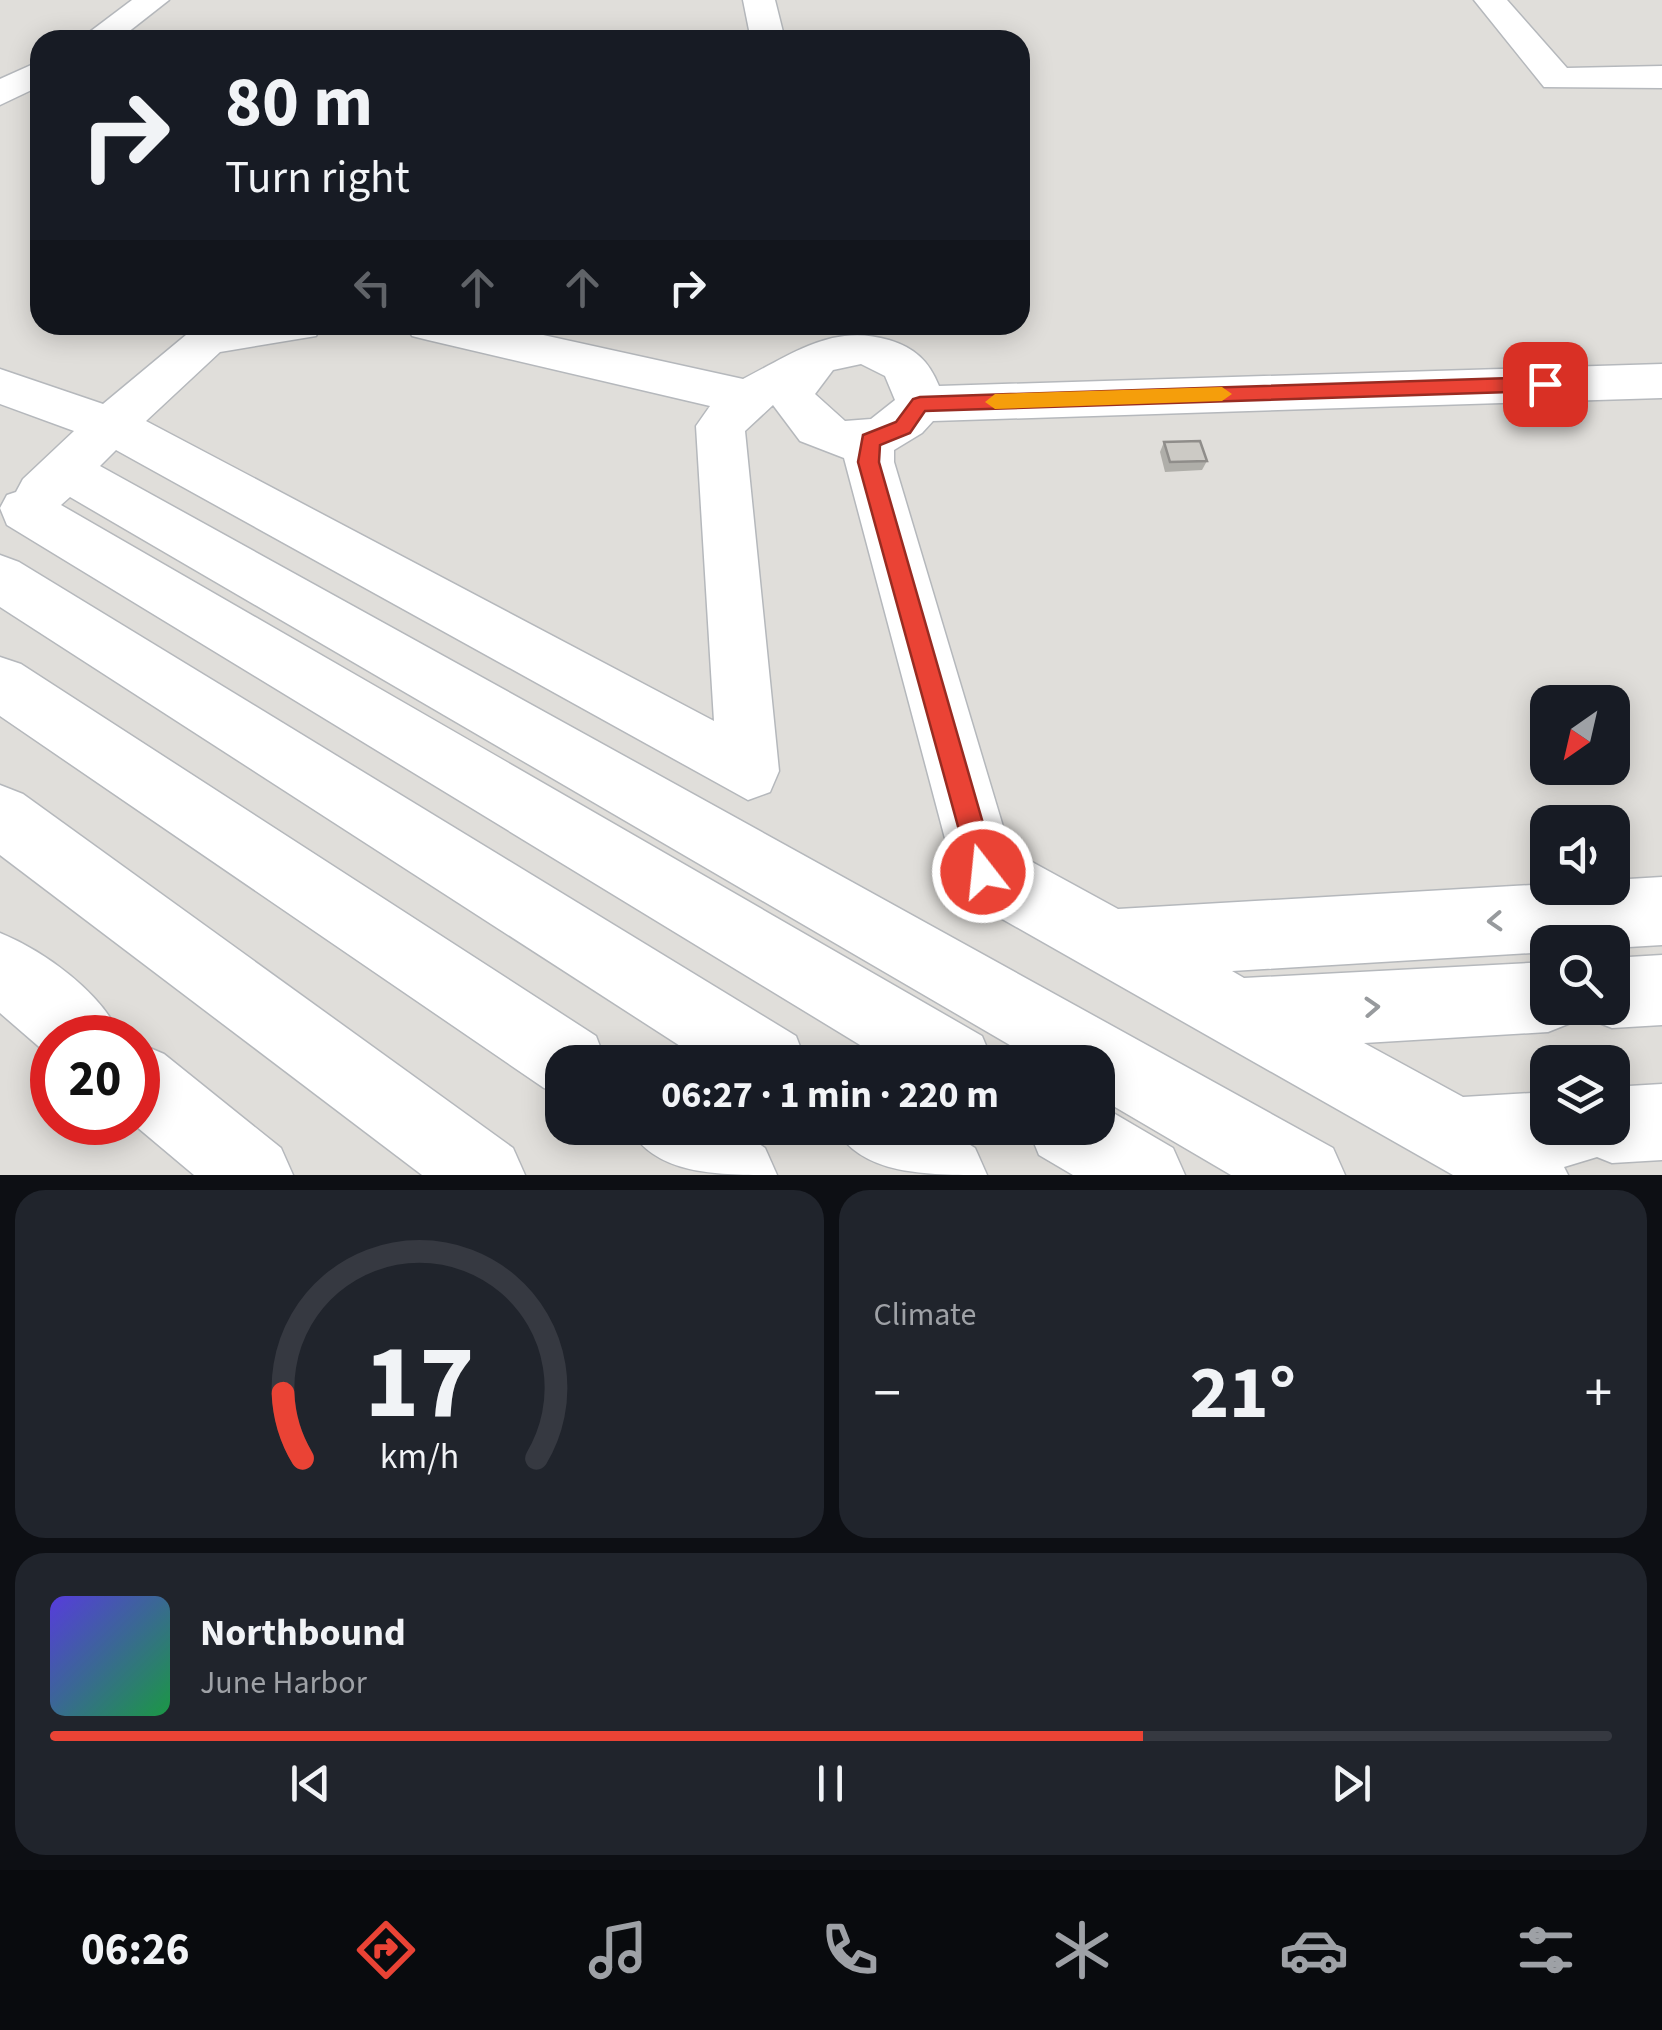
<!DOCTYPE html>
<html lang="en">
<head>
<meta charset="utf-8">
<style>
	body { margin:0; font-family:"Source Sans 3",sans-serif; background:#20242c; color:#f1f3f6; height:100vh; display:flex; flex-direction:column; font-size:38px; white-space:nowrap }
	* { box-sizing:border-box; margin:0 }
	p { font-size:32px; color:#9ea1a6 }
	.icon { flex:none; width:55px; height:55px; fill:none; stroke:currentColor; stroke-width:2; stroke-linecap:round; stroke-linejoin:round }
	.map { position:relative; height:1175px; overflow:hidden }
	.drawer { display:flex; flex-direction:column; gap:15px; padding:15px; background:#0d0f14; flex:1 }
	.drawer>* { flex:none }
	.banner { position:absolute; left:30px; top:30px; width:1000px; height:305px; border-radius:30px; box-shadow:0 5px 25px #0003; background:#171b24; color:#f1f3f6; overflow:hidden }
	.needle { width:65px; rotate:214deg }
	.controls { position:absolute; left:1530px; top:685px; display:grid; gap:20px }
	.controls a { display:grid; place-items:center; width:100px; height:100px; border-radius:20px; background:#171b24; box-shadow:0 5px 25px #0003; font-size:50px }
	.speed { position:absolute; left:30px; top:1015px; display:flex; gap:20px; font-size:50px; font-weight:700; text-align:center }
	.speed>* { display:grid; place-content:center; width:130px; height:130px; border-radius:50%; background:#171b24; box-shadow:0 5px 25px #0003; line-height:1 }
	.speed .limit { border:15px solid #d22; background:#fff; color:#111 }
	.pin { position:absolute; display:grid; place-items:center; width:85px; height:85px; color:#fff; margin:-42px; border-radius:20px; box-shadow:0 5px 15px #0006 }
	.me { position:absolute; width:110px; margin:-55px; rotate:344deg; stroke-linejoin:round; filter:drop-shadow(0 0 8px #0008) }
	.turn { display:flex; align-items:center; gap:35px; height:210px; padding:0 30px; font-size:45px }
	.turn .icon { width:130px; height:130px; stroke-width:2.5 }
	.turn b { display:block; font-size:70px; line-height:85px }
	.lanes { display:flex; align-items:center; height:95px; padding:0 30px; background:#0003; justify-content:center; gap:50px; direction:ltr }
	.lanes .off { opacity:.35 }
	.big { font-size:75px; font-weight:700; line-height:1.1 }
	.drawer .card { flex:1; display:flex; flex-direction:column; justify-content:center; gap:15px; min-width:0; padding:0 35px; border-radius:30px; background:#20242c }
	.drawer .dial { align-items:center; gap:0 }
	.dial svg { height:260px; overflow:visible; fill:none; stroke:#363941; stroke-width:7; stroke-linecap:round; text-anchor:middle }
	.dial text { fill:#f1f3f6; stroke:none }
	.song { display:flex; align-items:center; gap:30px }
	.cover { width:120px; height:120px; border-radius:15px; background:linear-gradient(135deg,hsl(250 70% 55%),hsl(140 70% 35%)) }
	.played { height:10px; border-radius:5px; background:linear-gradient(90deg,#ea4335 70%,#363941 70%) }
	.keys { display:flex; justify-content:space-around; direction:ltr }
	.heat { display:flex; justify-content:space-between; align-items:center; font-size:55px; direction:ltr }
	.drawer .tiles { flex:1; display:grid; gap:15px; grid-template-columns:1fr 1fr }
	.card:last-child { grid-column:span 2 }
	.trip { position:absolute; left:545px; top:1045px; width:570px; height:100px; border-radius:30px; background:#171b24; box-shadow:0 5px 25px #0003; font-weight:700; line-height:100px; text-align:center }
	.tabs { display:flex; height:160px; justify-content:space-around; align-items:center; background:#090b0e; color:#9ea1a6 }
	.tabs .icon { width:70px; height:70px }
	.tabs .current { color:#ea4335 }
	.tabs b { font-size:45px; color:#f1f3f6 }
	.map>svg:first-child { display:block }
</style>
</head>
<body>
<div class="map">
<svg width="1662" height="1175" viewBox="0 0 1662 1175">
	<rect width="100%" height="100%" fill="#f1efe8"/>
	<path fill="#e0deda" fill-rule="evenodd" d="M0 0H1662V1175H0ZM40 40H1020V325H40ZM1548 702H1612V768H1548ZM1548 822H1612V888H1548ZM1548 942H1612V1008H1548ZM52 1038H138V1122H52ZM562 1062H1098V1128H562ZM1548 1062H1612V1128H1548Z"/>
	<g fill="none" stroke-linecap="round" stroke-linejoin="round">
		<defs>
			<g id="minor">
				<path d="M132 0H169L118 40H79Z"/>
				<path d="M743 0H775L785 40H751Z"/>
				<path d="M1474 0H1507L1567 68 1662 66V88L1544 87Z"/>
				<path d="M40 61V86L0 105V79Z"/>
				<path d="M198 325H322L316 336 220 352 146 421 714 721 696 426 710 406 428 340 412 336 406 325H498L743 379C792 354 833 323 889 340 915 348 929 361 939 386L1662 364V398L933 421 922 433 894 450V462L1010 850 1118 909 1548 884V888H1612V880L1662 877V945L1612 948V942H1548V952L1232 971 1244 978 1548 962V1008H1579L1573 1022 1548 1032 1364 1043 1463 1097 1548 1092V1128H1612V1087L1662 1084V1160L1612 1163 1597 1157 1564 1167 1568 1175H1453L960 895 844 458 800 441 773 405 745 431 779 771 770 792 748 800 116 450 100 466 1333 1148 1345 1175H1231L1098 1097V1062H1039L70 497 61 505 982 1036 993 1062H888L7 525 0 508 7 495 16 492 23 479 74 431 0 404V369L103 404ZM861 364 885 376 895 400 871 419 845 421 815 394 833 370Z"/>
				<path d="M0 555 19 562 796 1036 806 1062H705L0 607Z"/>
				<path d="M0 657 21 664 596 1036 606 1062H562V1096L544 1088 0 716Z"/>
				<path d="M0 785 23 794 513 1148 525 1175H422L0 855Z"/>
				<path d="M0 933C44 951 103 993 121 1038H52V1058L0 1013Z"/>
				<path d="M1662 955V1025L1612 1028 1587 1018 1583 1008H1612V958Z"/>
				<path d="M138 1043 164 1054 281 1148 293 1175H194L131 1122H138Z"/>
				<path d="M1098 1104 1173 1148 1185 1175H1073L1039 1155 1028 1128H1098Z"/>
				<path d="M629 1128H735L765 1148 777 1175C716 1175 656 1175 629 1128Z"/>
				<path d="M835 1128H943L975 1148 987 1175C925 1175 862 1175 835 1128Z"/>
			</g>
		</defs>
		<use href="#minor" stroke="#b5b8bc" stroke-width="3"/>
		<use href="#minor" fill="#fff" fill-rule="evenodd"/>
	</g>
	<path fill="#afaea9" d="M1164 442 1207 461 1202 470 1165 472 1160 452Z"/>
	<path fill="#cccac5" stroke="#8f8d8a" stroke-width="2.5" d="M1200 441 1207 461 1170 462 1164 442Z"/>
	<defs><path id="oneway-chevron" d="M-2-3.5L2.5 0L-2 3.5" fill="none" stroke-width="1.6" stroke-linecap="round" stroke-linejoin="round" transform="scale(2.5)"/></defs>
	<g stroke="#979a9d">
		<use href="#oneway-chevron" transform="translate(1495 921) rotate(177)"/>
		<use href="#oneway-chevron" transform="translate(1372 1007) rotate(-3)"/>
	</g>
	<path fill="#ea4335" stroke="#982c22" stroke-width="2.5" d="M1545 377 1555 384 1545 391 925 411 910 433 880 445 879 462 997 872 993 881 983 885 973 881 858 462 863 435 896 422 913 399 920 397Z"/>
	<path fill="#f59e0b" d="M1222 387 1232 394 1222 401 995 409 985 402 995 394Z"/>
</svg>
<div class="controls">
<a><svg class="needle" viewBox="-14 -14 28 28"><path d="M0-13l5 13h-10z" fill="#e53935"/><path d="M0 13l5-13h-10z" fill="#9ea1a6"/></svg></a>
<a><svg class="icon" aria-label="sound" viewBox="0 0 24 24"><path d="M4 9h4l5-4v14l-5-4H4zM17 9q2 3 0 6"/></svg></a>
<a><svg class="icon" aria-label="search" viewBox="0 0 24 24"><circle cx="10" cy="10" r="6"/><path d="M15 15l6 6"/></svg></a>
<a><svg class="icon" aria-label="layers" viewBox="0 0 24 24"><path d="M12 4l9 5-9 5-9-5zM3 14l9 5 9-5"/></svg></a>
</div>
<div class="speed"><div class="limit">20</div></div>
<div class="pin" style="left:1545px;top:384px;background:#d93025"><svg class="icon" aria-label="arrive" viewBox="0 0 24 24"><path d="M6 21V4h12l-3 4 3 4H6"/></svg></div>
<svg class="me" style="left:983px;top:872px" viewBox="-20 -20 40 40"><circle r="17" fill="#ea4335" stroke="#fff" stroke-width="3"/><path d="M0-11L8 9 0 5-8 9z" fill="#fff"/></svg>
<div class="trip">06:27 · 1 min · 220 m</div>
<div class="banner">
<div class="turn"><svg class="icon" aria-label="right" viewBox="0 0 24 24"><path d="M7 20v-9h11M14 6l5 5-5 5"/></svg><div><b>80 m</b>Turn right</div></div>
<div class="lanes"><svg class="icon off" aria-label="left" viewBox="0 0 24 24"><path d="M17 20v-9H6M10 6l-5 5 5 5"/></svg><svg class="icon off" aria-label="ahead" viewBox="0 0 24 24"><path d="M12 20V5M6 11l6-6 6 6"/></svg><svg class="icon off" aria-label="ahead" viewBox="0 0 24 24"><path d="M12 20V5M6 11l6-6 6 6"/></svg><svg class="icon" aria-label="right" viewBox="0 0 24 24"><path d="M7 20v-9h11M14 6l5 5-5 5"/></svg></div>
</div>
</div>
<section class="drawer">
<div class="tiles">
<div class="card dial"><svg viewBox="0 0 100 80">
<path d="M14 69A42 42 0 1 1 86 69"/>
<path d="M14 69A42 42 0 0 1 8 49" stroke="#ea4335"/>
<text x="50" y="56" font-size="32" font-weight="700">17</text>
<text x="50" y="72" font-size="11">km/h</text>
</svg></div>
<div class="card"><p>Climate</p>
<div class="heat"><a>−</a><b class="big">21°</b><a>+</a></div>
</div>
<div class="card">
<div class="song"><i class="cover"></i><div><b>Northbound</b><p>June Harbor</p></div></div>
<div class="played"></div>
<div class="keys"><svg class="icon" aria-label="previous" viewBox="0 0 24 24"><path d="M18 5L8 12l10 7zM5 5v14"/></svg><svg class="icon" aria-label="pause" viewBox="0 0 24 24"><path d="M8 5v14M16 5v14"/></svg><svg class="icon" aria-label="next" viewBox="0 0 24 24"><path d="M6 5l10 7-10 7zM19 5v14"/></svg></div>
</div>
</div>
</section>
<nav class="tabs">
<b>06:26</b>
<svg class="icon current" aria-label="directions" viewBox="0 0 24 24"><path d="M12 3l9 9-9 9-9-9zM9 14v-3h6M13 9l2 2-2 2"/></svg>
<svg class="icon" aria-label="music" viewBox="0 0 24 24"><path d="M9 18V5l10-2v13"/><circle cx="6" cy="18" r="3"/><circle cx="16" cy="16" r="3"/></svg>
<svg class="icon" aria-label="phone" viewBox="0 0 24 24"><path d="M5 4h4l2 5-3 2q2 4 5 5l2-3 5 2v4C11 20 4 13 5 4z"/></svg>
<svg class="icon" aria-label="climate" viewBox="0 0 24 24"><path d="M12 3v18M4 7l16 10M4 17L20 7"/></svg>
<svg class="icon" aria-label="car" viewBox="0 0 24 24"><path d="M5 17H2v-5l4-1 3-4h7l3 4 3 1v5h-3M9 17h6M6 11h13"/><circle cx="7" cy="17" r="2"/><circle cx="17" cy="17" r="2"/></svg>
<svg class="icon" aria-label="filters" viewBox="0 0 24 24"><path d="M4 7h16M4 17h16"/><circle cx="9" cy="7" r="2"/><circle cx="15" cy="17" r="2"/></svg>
</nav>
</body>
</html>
